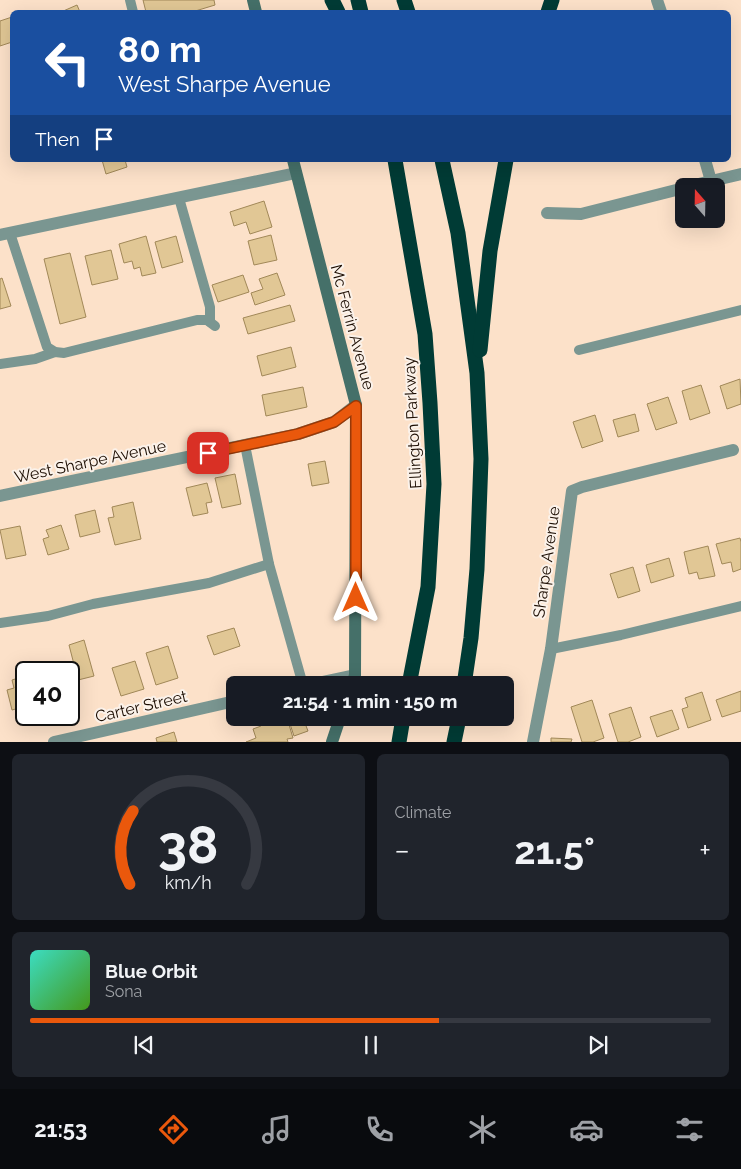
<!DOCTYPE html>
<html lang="en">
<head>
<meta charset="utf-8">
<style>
	body { margin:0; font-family:Raleway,sans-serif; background:#20242c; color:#f1f3f6; height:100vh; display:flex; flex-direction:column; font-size:19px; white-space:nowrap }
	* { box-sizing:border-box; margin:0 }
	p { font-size:16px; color:#9ea1a6 }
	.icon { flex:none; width:28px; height:28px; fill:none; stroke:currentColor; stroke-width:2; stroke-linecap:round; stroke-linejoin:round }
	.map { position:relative; height:742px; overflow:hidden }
	.details { display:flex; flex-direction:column; gap:12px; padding:12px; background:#0d0f14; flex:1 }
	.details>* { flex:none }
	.banner { position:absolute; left:10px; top:10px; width:721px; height:152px; border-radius:8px; box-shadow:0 5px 20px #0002; background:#1a4fa0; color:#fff; overflow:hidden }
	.needle { width:32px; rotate:340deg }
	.fabs { position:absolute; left:675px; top:178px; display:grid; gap:10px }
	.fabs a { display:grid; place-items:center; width:50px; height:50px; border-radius:8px; background:#171b24; box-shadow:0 5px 20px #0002; font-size:25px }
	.speed { position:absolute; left:15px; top:661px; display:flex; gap:10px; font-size:25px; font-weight:700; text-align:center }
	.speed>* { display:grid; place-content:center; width:65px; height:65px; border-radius:50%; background:#171b24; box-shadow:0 5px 20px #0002; line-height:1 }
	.speed .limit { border:2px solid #111; border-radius:8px; background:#fff; color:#111 }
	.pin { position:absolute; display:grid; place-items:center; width:42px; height:42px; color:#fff; margin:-21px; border-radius:10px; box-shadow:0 2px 8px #0006 }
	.me { position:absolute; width:55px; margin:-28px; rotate:0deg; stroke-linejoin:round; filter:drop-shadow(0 0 4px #0008) }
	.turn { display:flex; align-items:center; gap:18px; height:105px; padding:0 25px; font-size:22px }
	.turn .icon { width:65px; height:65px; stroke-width:2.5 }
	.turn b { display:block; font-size:35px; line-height:42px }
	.then { display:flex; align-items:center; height:48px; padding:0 25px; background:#0003; gap:10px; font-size:19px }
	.big { font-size:38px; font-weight:700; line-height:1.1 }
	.details .widget { flex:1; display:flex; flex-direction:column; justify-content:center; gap:8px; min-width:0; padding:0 18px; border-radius:8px; background:#20242c }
	.details .dial { align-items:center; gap:0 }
	.dial svg { height:130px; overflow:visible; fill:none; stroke:#363941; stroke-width:7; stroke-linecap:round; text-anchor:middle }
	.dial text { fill:#f1f3f6; stroke:none }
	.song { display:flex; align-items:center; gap:15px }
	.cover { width:60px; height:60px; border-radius:8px; background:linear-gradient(135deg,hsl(170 70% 55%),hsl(100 70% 35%)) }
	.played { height:5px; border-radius:2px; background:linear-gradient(90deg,#ea580c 60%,#363941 60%) }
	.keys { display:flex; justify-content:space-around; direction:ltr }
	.heat { display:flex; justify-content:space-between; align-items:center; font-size:28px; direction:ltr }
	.details .tiles { flex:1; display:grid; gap:12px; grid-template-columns:1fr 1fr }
	.widget:last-child { grid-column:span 2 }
	.trip { position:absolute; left:226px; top:676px; width:288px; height:50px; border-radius:8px; background:#171b24; box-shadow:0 5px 20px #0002; font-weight:700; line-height:50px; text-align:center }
	.tabs { display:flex; height:80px; justify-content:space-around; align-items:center; background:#090b0e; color:#9ea1a6 }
	.tabs .icon { width:35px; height:35px }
	.tabs .on { color:#ea580c }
	.tabs b { font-size:22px; color:#f1f3f6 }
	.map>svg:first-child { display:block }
</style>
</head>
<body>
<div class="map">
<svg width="741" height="742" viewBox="0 0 741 742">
	<rect width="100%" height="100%" fill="#fce1c9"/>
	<g fill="#e1c795" stroke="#a18858">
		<path d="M143 0H214L215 5 192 12H146Z"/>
		<path d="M77 5 80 12H61Z"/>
		<path d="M12 17V42L0 46V21Z"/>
		<path d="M102 160H125L127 167 106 174Z"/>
		<path d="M264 201 272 227 250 234 246 222 234 226 230 212Z"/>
		<path d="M271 235 277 260 254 265 248 241Z"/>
		<path d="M146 236 156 273 142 276 140 267 134 269 132 261 124 263 119 244Z"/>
		<path d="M176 236 183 262 162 268 155 242Z"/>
		<path d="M111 250 118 279 92 285 85 256Z"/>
		<path d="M70 253 86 317 60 324 44 259Z"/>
		<path d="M277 273 285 295 255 305 251 293 263 289 259 279Z"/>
		<path d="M243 275 249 292 218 302 212 285Z"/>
		<path d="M2 278 11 306 0 309V279Z"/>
		<path d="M290 305 295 321 248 334 243 318Z"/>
		<path d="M291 347 296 367 262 376 257 356Z"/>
		<path d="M740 379 741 404 727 409 720 386Z"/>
		<path d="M701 385 710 413 690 420 682 391Z"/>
		<path d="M303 387 307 407 266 416 262 395Z"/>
		<path d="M668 397 677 423 656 430 647 404Z"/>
		<path d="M635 414 639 431 618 437 613 420Z"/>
		<path d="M595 415 603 441 582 448 573 422Z"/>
		<path d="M325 461 329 483 312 486 308 464Z"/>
		<path d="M235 474 241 504 222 508 215 478Z"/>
		<path d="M207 483 212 502 206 503 208 513 193 516 186 488Z"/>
		<path d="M133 502 141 539 115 545 108 518 114 517 112 507Z"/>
		<path d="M95 510 100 532 80 537 75 515Z"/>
		<path d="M61 525 69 549 48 555 43 539 49 537 46 530Z"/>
		<path d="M20 526 26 555 6 559 0 530Z"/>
		<path d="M740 538 741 542V569L733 572 731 562 722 564 716 544Z"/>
		<path d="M708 546 715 576 699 579 697 572 689 574 684 552Z"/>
		<path d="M669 558 674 576 651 583 646 565Z"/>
		<path d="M633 567 640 591 618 598 610 574Z"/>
		<path d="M234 628 240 646 214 655 207 636Z"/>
		<path d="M84 640 94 676 78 680 69 645Z"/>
		<path d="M168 646 178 678 156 685 146 653Z"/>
		<path d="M135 661 144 689 121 696 112 668Z"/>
		<path d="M65 668 66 672H48Z"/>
		<path d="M25 676 26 680V706L12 710 7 690 14 688 12 680Z"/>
		<path d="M741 691V711L722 717 716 700Z"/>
		<path d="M702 692 711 720 688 728 682 709 688 707 685 698Z"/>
		<path d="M592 700 604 738 593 742H582L571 707Z"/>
		<path d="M631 707 641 737 628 742H618L609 714Z"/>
		<path d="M672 710 679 729 657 737 650 717Z"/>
		<path d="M259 718H287L293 738 287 739 288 742H246L256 738 253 729 261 726Z"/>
		<path d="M288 718H303L308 731 294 736Z"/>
		<path d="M174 732 177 742H157L156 738Z"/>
		<path d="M551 738 572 739 571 742H551Z"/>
	</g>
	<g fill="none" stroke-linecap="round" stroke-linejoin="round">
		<g stroke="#7a9691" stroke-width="10">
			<path d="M130 0 133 12"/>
			<path d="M179 198 210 307V322"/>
			<path d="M10 233 47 347 55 352 64 353 197 320H207L215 326"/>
			<path d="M579 350 741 310"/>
			<path d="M0 364 35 359 55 352"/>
			<path d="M245 445 269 564 303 685"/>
			<path d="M0 623 48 616 93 604 209 583 269 564"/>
			<path d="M551 649 621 635 741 606"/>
		</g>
		<g stroke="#7a9691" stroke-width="12">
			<path d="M657 0 661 12"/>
			<path d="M705 160 711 181"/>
			<path d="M690 186 741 174"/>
			<path d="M547 213 581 214 684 188"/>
			<path d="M0 235 296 173"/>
			<path d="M0 496 298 434 334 422 356 405"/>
			<path d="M308 685 355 675"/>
			<path d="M54 742 235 701"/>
			<path d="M533 742 551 649 572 491 582 487 733 450"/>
		</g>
		<g stroke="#457069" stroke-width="12">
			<path d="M253 0 256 12"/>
			<path d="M293 160 356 405 355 675 352 685"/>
			<path d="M332 742 340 718"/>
		</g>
		<g stroke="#003b35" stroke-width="15">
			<path d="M332 0 338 12"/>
			<path d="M358 0 361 12"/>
			<path d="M404 0 408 12"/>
			<path d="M548 12 552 0"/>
			<path d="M395 160 425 334 430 403 434 484 428 587 409 685"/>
			<path d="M442 160 458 233 477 373 481 459 477 569 471 638 464 685"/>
			<path d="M480 350 490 251 506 160"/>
			<path d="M399 742 403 718"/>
			<path d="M454 742 459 718"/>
		</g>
	</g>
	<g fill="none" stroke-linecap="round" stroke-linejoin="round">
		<defs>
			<path id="route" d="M208 453 298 434 334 422 356 406V598"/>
		</defs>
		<use href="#route" stroke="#983908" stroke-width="12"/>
		<use href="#route" stroke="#ea580c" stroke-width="9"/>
	</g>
	<g text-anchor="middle" stroke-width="4" stroke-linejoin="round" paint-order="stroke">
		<g font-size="16" fill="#1b0c01" stroke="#fbf2ea">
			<text transform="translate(353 327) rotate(75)" y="6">Mc Ferrin Avenue</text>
			<text transform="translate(412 423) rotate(-93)" y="6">Ellington Parkway</text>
			<text transform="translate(90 461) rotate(-12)" y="6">West Sharpe Avenue</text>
			<text transform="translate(546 562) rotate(-82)" y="6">Sharpe Avenue</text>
			<text transform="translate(141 706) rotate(-13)" y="6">Carter Street</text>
		</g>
	</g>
</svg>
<div class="fabs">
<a><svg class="needle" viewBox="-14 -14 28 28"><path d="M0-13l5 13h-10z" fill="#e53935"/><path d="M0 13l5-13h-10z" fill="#9ea1a6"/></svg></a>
</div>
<div class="speed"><div class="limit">40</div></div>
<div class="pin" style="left:208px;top:453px;background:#d93025"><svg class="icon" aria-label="arrive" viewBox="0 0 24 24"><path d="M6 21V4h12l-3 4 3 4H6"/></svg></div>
<svg class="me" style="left:356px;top:598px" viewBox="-20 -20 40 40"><path d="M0-17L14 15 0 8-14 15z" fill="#ea580c" stroke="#fff" stroke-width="4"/></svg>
<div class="trip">21:54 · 1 min · 150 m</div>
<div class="banner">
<div class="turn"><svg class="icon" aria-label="left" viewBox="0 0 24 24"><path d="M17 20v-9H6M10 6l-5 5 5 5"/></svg><div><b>80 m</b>West Sharpe Avenue</div></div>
<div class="then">Then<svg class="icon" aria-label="arrive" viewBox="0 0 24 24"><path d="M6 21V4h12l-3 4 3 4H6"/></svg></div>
</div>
</div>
<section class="details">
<div class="tiles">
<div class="widget dial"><svg viewBox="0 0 100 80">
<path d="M14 69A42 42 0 1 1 86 69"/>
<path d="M14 69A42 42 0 0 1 16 24" stroke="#ea580c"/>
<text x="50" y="56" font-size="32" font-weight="700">38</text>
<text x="50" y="72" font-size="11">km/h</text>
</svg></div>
<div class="widget"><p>Climate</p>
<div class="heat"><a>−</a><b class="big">21.5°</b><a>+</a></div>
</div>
<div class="widget">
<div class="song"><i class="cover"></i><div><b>Blue Orbit</b><p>Sona</p></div></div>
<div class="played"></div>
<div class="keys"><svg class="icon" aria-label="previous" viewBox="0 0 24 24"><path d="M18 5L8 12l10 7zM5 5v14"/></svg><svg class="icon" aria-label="pause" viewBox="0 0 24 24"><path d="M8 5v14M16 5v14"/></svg><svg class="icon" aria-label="next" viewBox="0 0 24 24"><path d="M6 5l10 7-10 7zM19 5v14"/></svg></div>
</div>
</div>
</section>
<nav class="tabs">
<b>21:53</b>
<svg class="icon on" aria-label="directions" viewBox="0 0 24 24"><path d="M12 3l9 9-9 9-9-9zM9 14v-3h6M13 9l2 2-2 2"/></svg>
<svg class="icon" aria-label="music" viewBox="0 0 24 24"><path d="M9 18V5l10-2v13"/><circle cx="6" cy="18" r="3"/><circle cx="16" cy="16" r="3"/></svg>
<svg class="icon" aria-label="phone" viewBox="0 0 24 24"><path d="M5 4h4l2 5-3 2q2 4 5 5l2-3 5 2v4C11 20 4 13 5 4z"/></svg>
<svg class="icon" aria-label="climate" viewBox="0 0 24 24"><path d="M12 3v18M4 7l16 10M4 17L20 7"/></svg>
<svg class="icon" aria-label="car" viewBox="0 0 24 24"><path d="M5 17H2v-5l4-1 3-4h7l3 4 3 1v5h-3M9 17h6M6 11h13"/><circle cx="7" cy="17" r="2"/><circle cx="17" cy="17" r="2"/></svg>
<svg class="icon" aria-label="filters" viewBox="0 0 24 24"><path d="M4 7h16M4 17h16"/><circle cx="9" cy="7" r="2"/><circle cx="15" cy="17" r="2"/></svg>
</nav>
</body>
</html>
